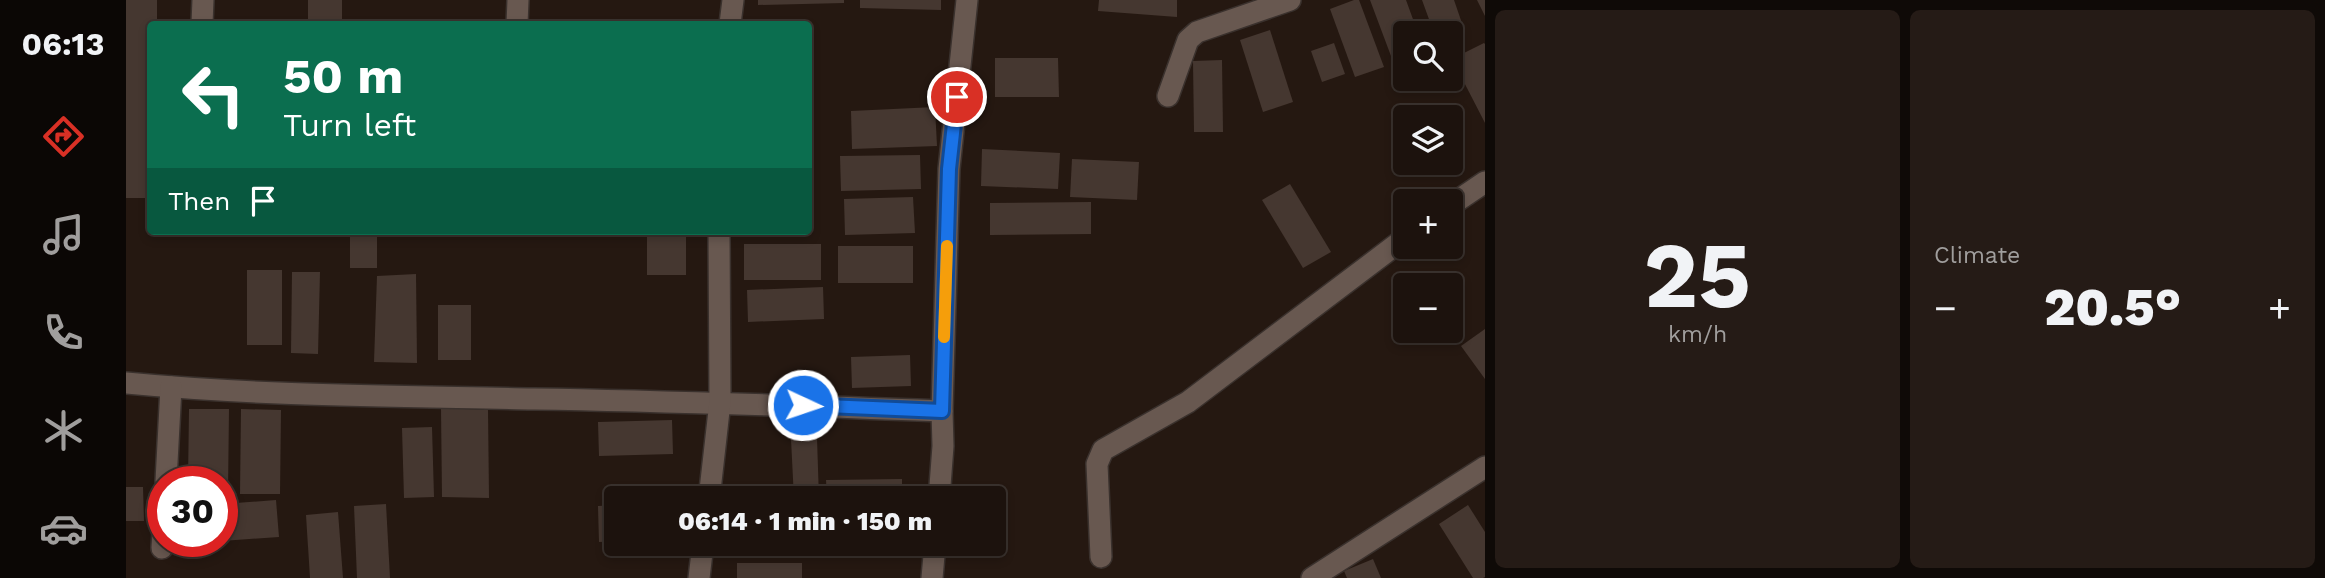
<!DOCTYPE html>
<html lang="en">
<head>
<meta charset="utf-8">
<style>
	body { margin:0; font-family:"Work Sans",sans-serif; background:#251b16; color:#f1f3f6; height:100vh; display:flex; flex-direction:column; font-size:26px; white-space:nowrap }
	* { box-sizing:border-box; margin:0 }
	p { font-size:23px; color:#a09e9d }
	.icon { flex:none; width:38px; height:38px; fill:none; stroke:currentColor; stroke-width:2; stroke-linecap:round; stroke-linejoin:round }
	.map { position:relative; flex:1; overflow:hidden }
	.drawer { display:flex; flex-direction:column; gap:10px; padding:10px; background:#0f0a07; width:840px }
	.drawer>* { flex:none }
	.banner { position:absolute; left:21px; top:21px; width:665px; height:214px; border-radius:7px; box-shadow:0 4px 10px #0003,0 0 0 2px #3a322e; background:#0b6e4f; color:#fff; overflow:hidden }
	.fabs { position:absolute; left:1267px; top:21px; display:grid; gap:14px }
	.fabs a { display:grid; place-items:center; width:70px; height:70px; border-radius:7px; background:#1c120d; box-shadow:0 4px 10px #0003,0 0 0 2px #3a322e; font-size:35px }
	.speed { position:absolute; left:21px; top:466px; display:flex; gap:14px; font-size:35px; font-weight:700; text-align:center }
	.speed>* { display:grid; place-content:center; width:91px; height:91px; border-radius:50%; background:#1c120d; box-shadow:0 4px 10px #0003,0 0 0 2px #3a322e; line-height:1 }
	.speed .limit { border:10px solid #d22; background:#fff; color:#111 }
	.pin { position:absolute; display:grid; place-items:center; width:60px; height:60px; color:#fff; margin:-30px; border:4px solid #fff; border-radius:50%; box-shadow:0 2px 7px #0007 }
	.me { position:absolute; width:77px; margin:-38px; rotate:93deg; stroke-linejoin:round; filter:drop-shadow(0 0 5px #0008) }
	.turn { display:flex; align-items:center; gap:24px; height:147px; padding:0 21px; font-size:32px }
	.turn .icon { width:91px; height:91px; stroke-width:2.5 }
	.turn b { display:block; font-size:49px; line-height:60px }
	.then { display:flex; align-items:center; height:66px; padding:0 21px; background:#0003; gap:14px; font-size:26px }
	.big { font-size:52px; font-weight:800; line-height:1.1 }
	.drawer .card { flex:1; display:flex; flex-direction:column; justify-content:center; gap:10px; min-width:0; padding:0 24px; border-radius:10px; background:#251b16 }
	.drawer .dial { align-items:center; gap:0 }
	.dial b { font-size:91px; line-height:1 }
	.heat { display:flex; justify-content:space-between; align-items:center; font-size:38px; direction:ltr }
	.drawer .tiles { flex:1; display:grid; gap:10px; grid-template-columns:repeat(2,1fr) }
	.trip { position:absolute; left:478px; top:486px; width:402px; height:70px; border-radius:7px; background:#1c120d; box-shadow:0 4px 10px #0003,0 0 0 2px #3a322e; font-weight:800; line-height:70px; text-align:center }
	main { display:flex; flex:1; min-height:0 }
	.menu { display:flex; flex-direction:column; width:126px; justify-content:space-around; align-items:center; background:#0b0705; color:#a09e9d }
	.menu .icon { width:49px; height:49px }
	.menu .current { color:#d93025 }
	.menu b { font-size:32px; color:#f1f3f6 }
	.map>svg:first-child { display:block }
</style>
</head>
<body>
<main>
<nav class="menu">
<b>06:13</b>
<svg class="icon current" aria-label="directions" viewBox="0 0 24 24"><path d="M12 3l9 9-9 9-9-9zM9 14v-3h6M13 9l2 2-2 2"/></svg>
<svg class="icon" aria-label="music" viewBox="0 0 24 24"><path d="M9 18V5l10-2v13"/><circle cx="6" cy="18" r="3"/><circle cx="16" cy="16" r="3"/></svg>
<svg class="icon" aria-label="phone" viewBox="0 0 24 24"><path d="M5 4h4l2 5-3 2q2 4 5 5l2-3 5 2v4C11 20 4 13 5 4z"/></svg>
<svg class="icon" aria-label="climate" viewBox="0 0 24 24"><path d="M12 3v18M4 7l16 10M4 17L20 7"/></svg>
<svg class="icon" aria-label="car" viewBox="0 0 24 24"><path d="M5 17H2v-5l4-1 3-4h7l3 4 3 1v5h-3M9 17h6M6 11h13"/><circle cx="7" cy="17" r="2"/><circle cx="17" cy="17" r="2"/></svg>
</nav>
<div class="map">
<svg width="1359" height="578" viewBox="0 0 1359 578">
	<rect width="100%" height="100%" fill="#251811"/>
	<g fill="#453730">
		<path d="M0 0H31V24H24V198H0Z"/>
		<rect x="182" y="0" width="34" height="24"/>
		<path d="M632 0H718V3L632 5Z"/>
		<path d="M734 0H815V10L734 8Z"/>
		<path d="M973 0H1051V17L972 11Z"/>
		<path d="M1228 0H1233L1258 67 1229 77 1204 9Z"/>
		<path d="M1244 0H1280L1292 33H1279V69L1271 72Z"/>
		<path d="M1296 0H1328L1339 32 1325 37V33H1308Z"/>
		<path d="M1351 0H1359V16Z"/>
		<path d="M1144 30 1167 102 1137 112 1114 40Z"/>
		<path d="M1208 43 1219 74 1196 82 1185 51Z"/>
		<path d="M1358 43 1359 44V123L1326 59Z"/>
		<path d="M869 58H932L933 97H869Z"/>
		<path d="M1096 60 1097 132H1068L1067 61Z"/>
		<path d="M809 107 811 146 726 149 725 111Z"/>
		<path d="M856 149 934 153 932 189 855 186Z"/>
		<path d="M794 155 795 189 715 191 714 156Z"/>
		<path d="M946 159 1013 162 1011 200 944 197Z"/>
		<path d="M1164 184 1205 252 1177 268 1136 200Z"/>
		<path d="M787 197 789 233 719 235 718 199Z"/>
		<path d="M965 202V234L864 235V203Z"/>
		<rect x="224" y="231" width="27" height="37"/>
		<rect x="521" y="231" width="39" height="44"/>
		<rect x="618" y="244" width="77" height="36"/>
		<rect x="712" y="246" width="75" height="37"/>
		<rect x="121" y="270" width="35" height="75"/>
		<path d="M166 272H194L192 354 165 353Z"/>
		<path d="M290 274 291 363 248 362 251 276Z"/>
		<path d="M697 287 698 319 622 322 621 290Z"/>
		<rect x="312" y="305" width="33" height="55"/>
		<path d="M1359 329V379L1335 346Z"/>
		<path d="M784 355 785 386 726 388 725 357Z"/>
		<path d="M315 408 362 410 363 498 316 497Z"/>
		<path d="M63 409H103L102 492H96V481H62Z"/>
		<path d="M115 409 155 410 154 494H114Z"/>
		<path d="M546 420 547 454 473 456 472 422Z"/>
		<path d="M306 427 308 497 278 498 276 428Z"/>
		<path d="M691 438 693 499H668L665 439Z"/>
		<path d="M776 479V499H701L700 480Z"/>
		<path d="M0 487H17L18 521H0Z"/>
		<path d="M150 500 153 537 96 541V504Z"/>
		<path d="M260 504 264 578H231L228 506Z"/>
		<path d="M490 505V541L473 542 472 506Z"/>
		<path d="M1342 505 1359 532V577L1357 578H1347L1313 524Z"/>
		<path d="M212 512 217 578H184L180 515Z"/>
		<path d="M1247 559 1255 578H1221L1218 571Z"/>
		<rect x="611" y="563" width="65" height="15"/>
	</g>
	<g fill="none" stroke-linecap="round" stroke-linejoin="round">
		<defs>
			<g id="minor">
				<path d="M76 24 77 0"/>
				<path d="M391 24 392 0"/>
				<path d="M604 24 607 0"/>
				<path d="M1042 96 1062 40 1071 32 1164 0"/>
				<path d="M1325 205 1359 182"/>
				<path d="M0 383C135 396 272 396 408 399 544 401 680 406 816 411"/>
				<path d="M40 481 45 387"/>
				<path d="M583 499 594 402 593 231"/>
				<path d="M813 499 817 446 816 411 823 169 841 0"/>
				<path d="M36 548 37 531"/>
				<path d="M975 557 971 464 977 450 1062 402 1279 238"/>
				<path d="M573 578 577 544"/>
				<path d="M806 578 809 544"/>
				<path d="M1186 578 1359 467"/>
			</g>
		</defs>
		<use href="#minor" stroke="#3a312d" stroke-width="24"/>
		<use href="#minor" stroke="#685850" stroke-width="21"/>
	</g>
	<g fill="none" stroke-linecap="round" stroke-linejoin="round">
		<defs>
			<path id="route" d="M677 405 816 411 823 169 831 97"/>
		</defs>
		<use href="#route" stroke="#114b97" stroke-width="18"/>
		<use href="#route" stroke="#1a73e8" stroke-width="12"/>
		<path stroke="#f59e0b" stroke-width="12" d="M818 337 821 246"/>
	</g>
</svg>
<div class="fabs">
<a><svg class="icon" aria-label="search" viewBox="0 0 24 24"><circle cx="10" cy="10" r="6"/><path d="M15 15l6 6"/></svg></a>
<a><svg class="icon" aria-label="layers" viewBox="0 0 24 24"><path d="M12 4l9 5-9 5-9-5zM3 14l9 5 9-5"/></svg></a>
<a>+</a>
<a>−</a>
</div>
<div class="speed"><div class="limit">30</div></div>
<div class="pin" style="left:831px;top:97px;background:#d93025"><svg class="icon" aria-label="arrive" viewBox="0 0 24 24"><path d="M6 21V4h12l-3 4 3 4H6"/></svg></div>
<svg class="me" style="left:677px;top:405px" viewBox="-20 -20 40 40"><circle r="17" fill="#1a73e8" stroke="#fff" stroke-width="3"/><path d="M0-11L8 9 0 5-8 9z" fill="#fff"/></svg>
<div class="trip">06:14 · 1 min · 150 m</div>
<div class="banner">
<div class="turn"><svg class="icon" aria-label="left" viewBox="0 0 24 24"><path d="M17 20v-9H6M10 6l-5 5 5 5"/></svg><div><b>50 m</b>Turn left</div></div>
<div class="then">Then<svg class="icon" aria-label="arrive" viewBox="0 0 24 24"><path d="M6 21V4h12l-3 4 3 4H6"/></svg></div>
</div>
</div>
<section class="drawer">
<div class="tiles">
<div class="card dial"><b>25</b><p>km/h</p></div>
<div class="card"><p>Climate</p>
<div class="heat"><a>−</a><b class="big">20.5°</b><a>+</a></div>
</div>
</div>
</section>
</main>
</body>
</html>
